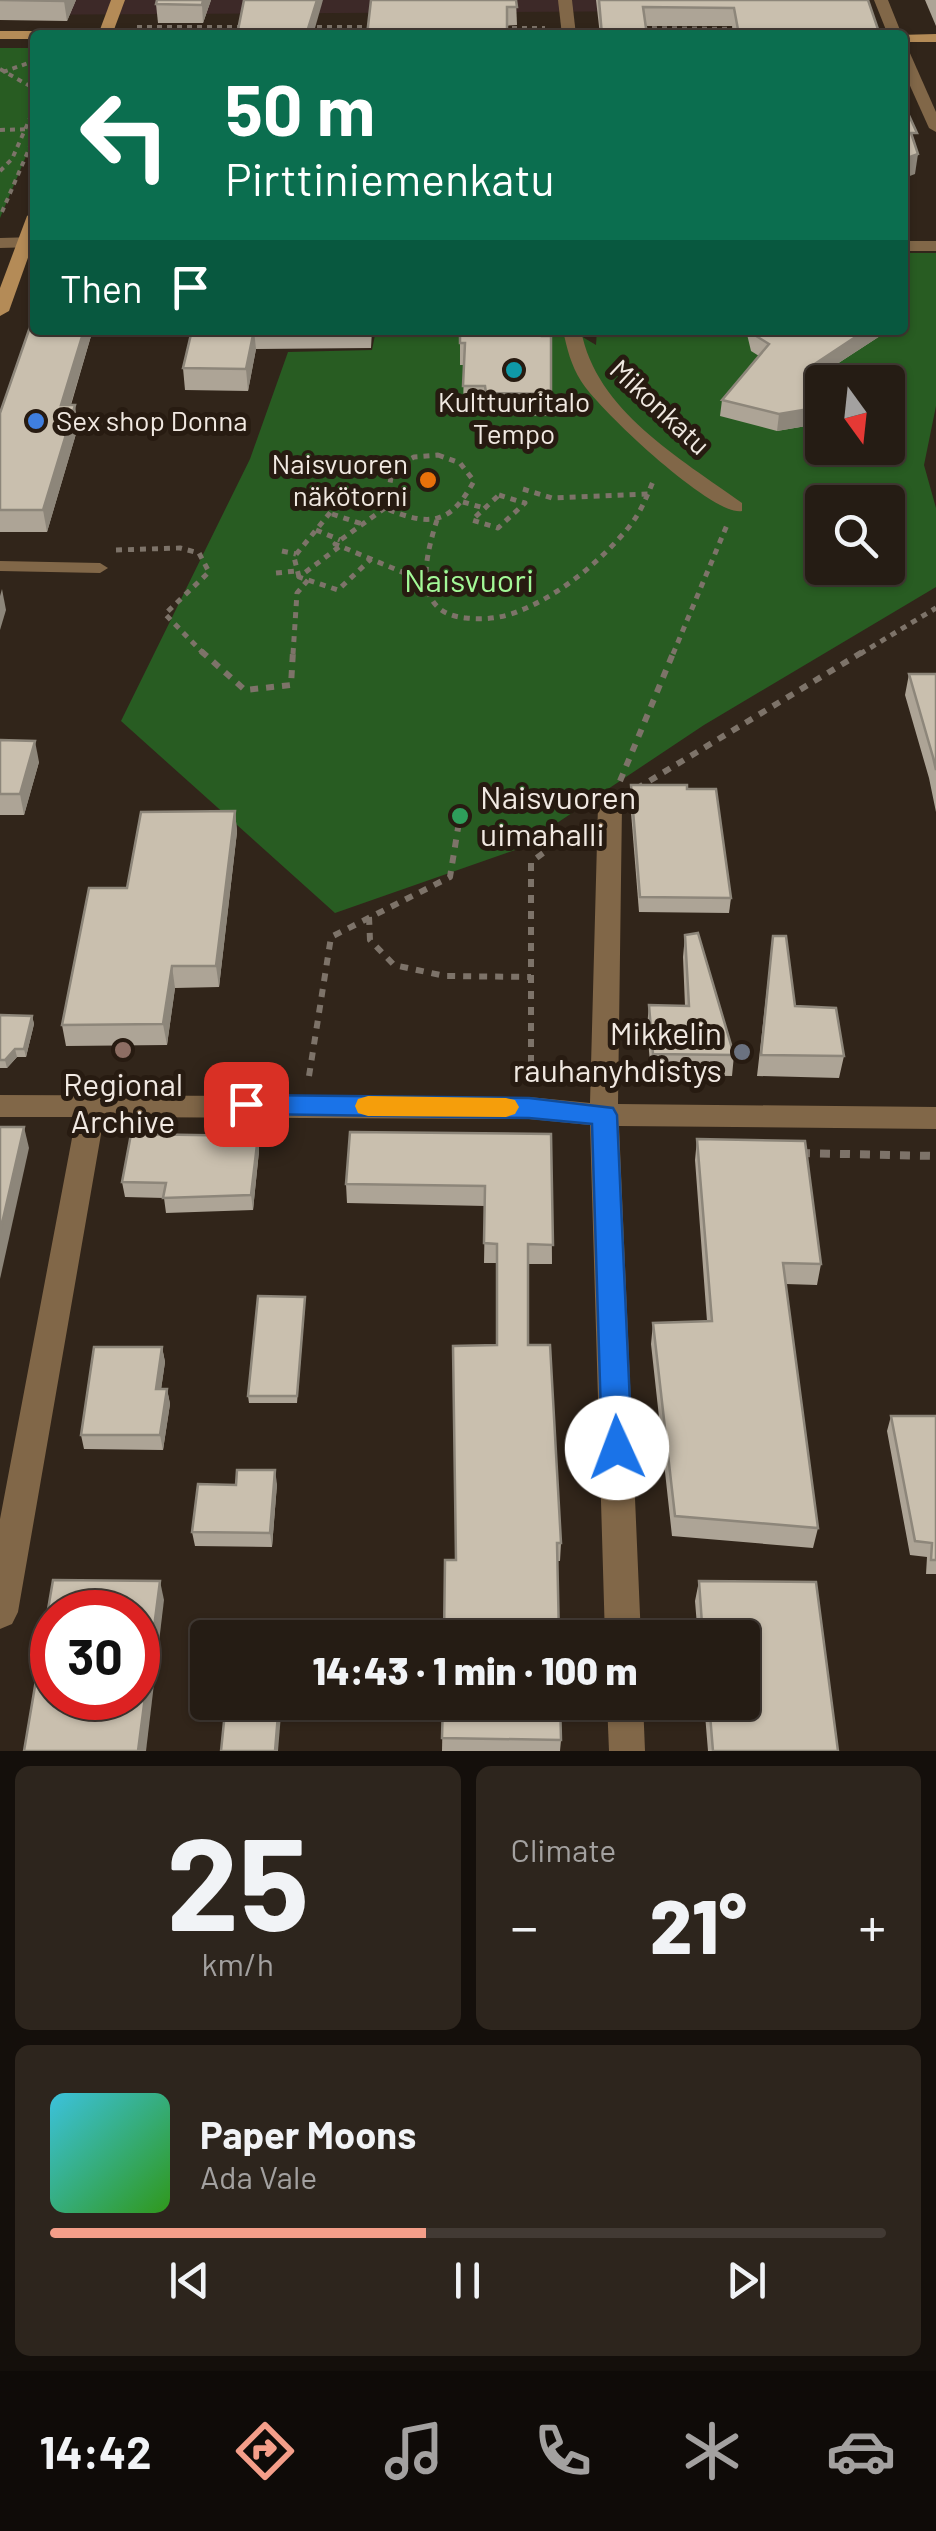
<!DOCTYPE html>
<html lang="en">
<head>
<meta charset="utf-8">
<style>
	body { margin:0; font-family:Barlow,sans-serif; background:#2d251d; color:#f1f3f6; height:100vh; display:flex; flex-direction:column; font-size:38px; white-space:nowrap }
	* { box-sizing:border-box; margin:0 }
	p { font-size:32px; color:#a3a1a0 }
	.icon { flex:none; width:55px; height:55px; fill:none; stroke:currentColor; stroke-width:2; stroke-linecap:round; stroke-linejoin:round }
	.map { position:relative; height:1751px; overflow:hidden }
	.details { display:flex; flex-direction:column; gap:15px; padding:15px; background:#140f0b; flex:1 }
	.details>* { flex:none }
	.guide { position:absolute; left:30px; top:30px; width:878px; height:305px; border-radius:10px; box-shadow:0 2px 8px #0004,0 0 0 2px #423a34; background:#0b6e4f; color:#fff; overflow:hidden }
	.needle { width:65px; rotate:165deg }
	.controls { position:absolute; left:805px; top:365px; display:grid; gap:20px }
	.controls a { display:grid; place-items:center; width:100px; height:100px; border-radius:10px; background:#251c14; box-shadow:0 2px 8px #0004,0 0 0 2px #423a34; font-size:50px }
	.speed { position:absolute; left:30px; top:1590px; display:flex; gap:20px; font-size:50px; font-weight:700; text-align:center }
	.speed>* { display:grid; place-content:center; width:130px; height:130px; border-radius:50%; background:#251c14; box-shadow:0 2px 8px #0004,0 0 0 2px #423a34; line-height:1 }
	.speed .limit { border:15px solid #d22; background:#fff; color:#111 }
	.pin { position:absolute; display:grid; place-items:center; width:85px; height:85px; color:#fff; margin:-42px; border-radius:20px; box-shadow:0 5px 15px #0006 }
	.me { position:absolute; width:110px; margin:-55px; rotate:358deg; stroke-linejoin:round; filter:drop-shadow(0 0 8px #0008) }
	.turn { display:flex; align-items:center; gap:35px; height:210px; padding:0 30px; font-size:45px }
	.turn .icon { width:130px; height:130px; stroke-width:2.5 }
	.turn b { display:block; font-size:70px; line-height:85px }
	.then { display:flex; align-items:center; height:95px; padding:0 30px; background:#0003; gap:20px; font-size:38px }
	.big { font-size:75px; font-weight:800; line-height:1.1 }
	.details .widget { flex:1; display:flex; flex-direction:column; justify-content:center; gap:15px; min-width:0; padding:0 35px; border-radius:15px; background:#2d251d }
	.details .dial { align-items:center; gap:0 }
	.dial b { font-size:130px; line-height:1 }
	.song { display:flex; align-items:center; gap:30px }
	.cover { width:120px; height:120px; border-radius:15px; background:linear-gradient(135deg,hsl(190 70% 55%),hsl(110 70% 35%)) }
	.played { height:10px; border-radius:5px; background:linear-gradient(90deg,#f49e89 45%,#423a34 45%) }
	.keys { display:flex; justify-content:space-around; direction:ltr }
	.heat { display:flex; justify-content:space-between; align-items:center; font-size:55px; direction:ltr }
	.details .tiles { flex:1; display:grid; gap:15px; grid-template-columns:1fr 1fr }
	.widget:last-child { grid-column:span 2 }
	.trip { position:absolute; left:190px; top:1620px; width:570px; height:100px; border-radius:10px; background:#251c14; box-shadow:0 2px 8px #0004,0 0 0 2px #423a34; font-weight:800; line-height:100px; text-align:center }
	.menu { display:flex; height:160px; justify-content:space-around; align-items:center; background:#0f0b08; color:#a3a1a0 }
	.menu .icon { width:70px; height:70px }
	.menu .selected { color:#f49e89 }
	.menu b { font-size:45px; color:#f1f3f6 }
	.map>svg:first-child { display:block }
</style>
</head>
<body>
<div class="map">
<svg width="936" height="1751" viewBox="0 0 936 1751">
	<rect width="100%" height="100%" fill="#31251a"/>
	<path fill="#3d2928" d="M0 0H855L859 10 0 15Z"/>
	<g fill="#285c22" fill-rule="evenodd">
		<path d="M0 48H35V135L0 218Z"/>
		<path d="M903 253H936V406L924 465 936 508V587L704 725 518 849 335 913 121 721 250 459 288 352 372 350 376 330H571L596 345 597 330H902ZM822 382H888V448H822ZM822 502H888V568H822Z"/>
	</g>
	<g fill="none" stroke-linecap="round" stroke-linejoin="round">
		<g stroke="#7d7369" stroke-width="4" stroke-dasharray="5 5" stroke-linecap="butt">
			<path d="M137 27H245"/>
			<path d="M307 27H375"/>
			<path d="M502 28H545"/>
			<path d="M642 28 740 29"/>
			<path d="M0 69 35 89"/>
			<path d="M3 72 34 61"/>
			<path d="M0 130 35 129"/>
			<path d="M0 171 12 159 35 107"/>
			<path d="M2 212 35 135"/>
		</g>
		<g stroke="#7d7369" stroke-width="5" stroke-dasharray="6 6" stroke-linecap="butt">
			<path d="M438 455 460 463 474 481C450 525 430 527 385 508L393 468 414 457Z"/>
			<path d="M523 489 552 498 648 494"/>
			<path d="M499 495 525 503 498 528 472 520Z"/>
			<path d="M463 502 484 508"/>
			<path d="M385 508 335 544 426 582"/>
			<path d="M332 514 362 524"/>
			<path d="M437 520C425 558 411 613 466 618 484 620 503 618 519 611 560 595 601 561 629 527 641 512 647 496 654 479"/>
			<path d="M316 530 340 540"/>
			<path d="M339 547 299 577 338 590 371 559"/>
			<path d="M116 550 180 548 199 553 209 572 165 614 204 654"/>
			<path d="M282 551 296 554"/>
			<path d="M276 573 297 571"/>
			<path d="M299 577 294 557 338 503"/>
			<path d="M293 654 297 593 308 580"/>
			<path d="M673 654 727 525"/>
			<path d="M860 654 936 608"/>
		</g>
		<g stroke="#7d7369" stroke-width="6" stroke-dasharray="8 8" stroke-linecap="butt">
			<path d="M201 651 245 690 291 685 293 651"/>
			<path d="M620 781 674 651"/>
			<path d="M636 789 864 651"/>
			<path d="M369 917 370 940 394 965 445 976 531 977"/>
			<path d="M309 1076 331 937 450 877 460 816"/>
			<path d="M531 1079V862L576 829"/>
		</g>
		<path stroke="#7d7369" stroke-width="8" stroke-dasharray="10 10" stroke-linecap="butt" d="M800 1153 936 1156"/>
		<path fill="#816748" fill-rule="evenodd" d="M0 561 100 563 108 568 100 573 0 571Z"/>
		<g fill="#816748" fill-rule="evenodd">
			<path d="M558 0H572L576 35H562Z"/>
			<path d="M874 0H888L902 35H888Z"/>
			<path d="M902 47 909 51 936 112V132L929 128 902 68Z"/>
			<path d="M35 237V247L0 248V238Z"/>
			<rect x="902" y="241" width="34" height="10"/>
			<path d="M563 330H581C596 411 680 458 742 503V511C713 517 598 409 581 381 571 365 567 349 563 330Z"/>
			<path d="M610 797 622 805 618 1104 936 1107V1129L619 1126 641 1638H605L590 1125 529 1119 104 1117 18 1612 12 1624 0 1629V1519L76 1117H0V1095L529 1097 590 1103 598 805Z"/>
			<path d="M607 1702H643L645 1751H609Z"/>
		</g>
		<g fill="#b48b57" fill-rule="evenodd">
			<path d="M111 0H125L112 35H98Z"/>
			<path d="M0 31H35L42 35H35V39H0Z"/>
			<path d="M936 34V42H902V35H898Z"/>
			<path d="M35 211V238L9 311 0 316V288L27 216Z"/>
		</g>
	</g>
	<g fill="#ada496">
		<path d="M0 0H76L67 21 0 20Z"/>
		<path d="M211 0 203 23H158L156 4Z"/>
		<path d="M516 0 517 25 367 35Z"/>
		<path d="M596 0H868L880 35H734L732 26H646L647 35H600Z"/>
		<path d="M925 0H936V26Z"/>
		<path d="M35 330H109L108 336H91L71 405 78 427 47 532H0V413Z"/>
		<path d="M176 330H372L371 348 256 349 248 391 185 390 183 368 191 336H177Z"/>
		<path d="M460 330 551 336 550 416 485 415V408H463L464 365H460Z"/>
		<path d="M746 330H881L880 336 820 375 822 382V417L818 424 777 431 720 416 722 400 759 356 751 351Z"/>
		<path d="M909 674H936V812L929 778 905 695Z"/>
		<path d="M0 740 39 762 24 815H0Z"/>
		<path d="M631 785 731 898 729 913 639 912 630 800Z"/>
		<path d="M235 811 237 832 219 987 175 988 167 1045 66 1046 62 1025 127 888Z"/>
		<path d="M685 935 734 1055 732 1076 651 1075 647 1027 649 1005 685 1006 683 957Z"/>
		<path d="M773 936 795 1006 844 1056 839 1078 757 1076Z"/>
		<path d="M0 1015 32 1016 34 1024 26 1057H17L7 1068H0Z"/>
		<path d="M551 1134 552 1264H528V1345L561 1543 560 1561 456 1560 496 1345V1263H484L485 1206 347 1203 346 1184Z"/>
		<path d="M258 1136 259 1151 253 1210 166 1213 164 1198 125 1197 122 1182Z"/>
		<path d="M697 1139 821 1264 817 1285 786 1284 818 1528 813 1548 672 1536 651 1344 653 1323 707 1321 695 1160Z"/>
		<path d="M305 1297V1304L297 1403H249L248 1396Z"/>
		<path d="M162 1347 165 1362 161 1389H167L170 1404 163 1450 84 1449 81 1435Z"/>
		<path d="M891 1416H936V1574H926L927 1557 910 1555 887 1431Z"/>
		<path d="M277 1484 272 1547 195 1546 192 1532 236 1485Z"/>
		<path d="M699 1581 838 1751H708L704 1702H742V1638H698L695 1601Z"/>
		<path d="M443 1702 561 1740 560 1751H442Z"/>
	</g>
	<g fill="#8d867a">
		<path d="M64 0H76L67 21 64 1Z"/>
		<path d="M203 0H211L203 23 202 5Z"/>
		<path d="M317 0H323L313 35H306Z"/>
		<path d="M918 154 915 174 902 179V160Z"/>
		<path d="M84 330H90L91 336 64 427 61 405Z"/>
		<path d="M254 330 256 349 248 391 246 369Z"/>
		<path d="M866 330H881L880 336 811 381 813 365Z"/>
		<path d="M822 404V417L818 424 777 431 779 414Z"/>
		<path d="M75 405 78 427 47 532 43 510Z"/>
		<path d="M2 589 6 610 0 630V596Z"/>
		<path d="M35 741 39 762 24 815 20 794Z"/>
		<path d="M235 811 237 832 219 987 216 966Z"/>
		<path d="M172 966 175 988 167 1045 163 1024Z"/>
		<path d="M32 1016 34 1024 26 1057 24 1049Z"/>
		<path d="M15 1049 17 1057 7 1068 5 1060Z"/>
		<path d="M24 1127 29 1148 0 1279V1232Z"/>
		<path d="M258 1136 259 1151 253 1210 251 1195Z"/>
		<path d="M162 1347 165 1362 159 1404 156 1389Z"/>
		<path d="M167 1389 170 1404 163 1450 160 1435Z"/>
		<path d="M275 1470 277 1484 272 1547 270 1533Z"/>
		<path d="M160 1581 164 1600 146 1751H138Z"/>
		<path d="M279 1702H282L278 1751H275Z"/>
	</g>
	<g fill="#c9bfae" stroke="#8d867a" stroke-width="2.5" fill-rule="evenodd">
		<path d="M0 0H64V1Z"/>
		<path d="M157 0H203L202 5 156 4Z"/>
		<path d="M244 0H317L306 35H237Z"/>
		<path d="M371 0H516L517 7H507V35H367Z"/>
		<path d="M599 0H868L880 35H739L734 8 643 7 647 35H602Z"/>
		<path d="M902 100 917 133H911L918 154 902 160Z"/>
		<path d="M30 327H35V330H84L61 405H75L43 510H0V413Z"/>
		<path d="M192 330H254L246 369 183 368Z"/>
		<path d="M460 330H542V336H551V394L486 393 485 386H463L465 343H460Z"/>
		<path d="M752 330H866L813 365 824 382H822V404L821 407 779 414 722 400 769 344 753 334Z"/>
		<path d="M909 674H936V770L933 757Z"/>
		<path d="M0 740 35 741 20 794H0Z"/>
		<path d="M631 785H687V789H716L731 898 640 897Z"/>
		<path d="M235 811 216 966H172L163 1024 62 1025 89 888H127L141 812Z"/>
		<path d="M698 933 734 1055 653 1054 649 1005 689 1006 685 935Z"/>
		<path d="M773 936H786L795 1006 836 1008 844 1056 761 1055Z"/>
		<path d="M0 1015 32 1016 24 1049H15L5 1060H0Z"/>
		<path d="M0 1127H24L0 1232Z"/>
		<path d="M350 1132 551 1134 553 1245 528 1244V1345H550L561 1543H557L559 1638H444L445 1560H456L453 1346 497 1345V1244L484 1243 485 1186 346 1184Z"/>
		<path d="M131 1134 258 1136 251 1195 163 1198 166 1183 122 1182Z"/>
		<path d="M697 1139 805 1141 821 1264 783 1263 818 1528 675 1516 653 1323 712 1321Z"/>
		<path d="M258 1296 305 1297 297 1396H248Z"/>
		<path d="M94 1347H162L156 1389H167L160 1435H81Z"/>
		<path d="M891 1416H936V1560H931L932 1543 915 1541Z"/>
		<path d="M237 1470H275L270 1533 192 1532 198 1484 236 1485Z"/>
		<path d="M53 1580 160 1581 138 1751H24ZM52 1612H138V1698H52Z"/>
		<path d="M699 1581 816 1582 838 1751H713L709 1702H742V1638H703Z"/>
		<path d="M226 1702H279L275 1751H221Z"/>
		<path d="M443 1702H560L561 1740 442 1738Z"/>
	</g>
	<path fill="#1a73e8" stroke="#114b97" stroke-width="2.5" d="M246 1095 529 1098 613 1108 617 1115 632 1448 628 1457 617 1461 607 1457 602 1448 592 1124 529 1118 246 1114 237 1111 234 1104 237 1098Z"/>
	<path fill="#f59e0b" d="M368 1096 506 1098 515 1100 519 1107 515 1114 506 1117 368 1116 358 1113 355 1106 358 1099Z"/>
	<circle fill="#0f9aa8" stroke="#271b11" stroke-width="4" cx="514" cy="370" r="10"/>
	<circle fill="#3f7fe0" stroke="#271b11" stroke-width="4" cx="36" cy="421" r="10"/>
	<circle fill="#e8710a" stroke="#271b11" stroke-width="4" cx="428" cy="480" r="10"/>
	<circle fill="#2e9e5b" stroke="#271b11" stroke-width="4" cx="460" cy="816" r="10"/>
	<circle fill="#8d6e63" stroke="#271b11" stroke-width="4" cx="123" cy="1050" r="10"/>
	<circle fill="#6b7280" stroke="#271b11" stroke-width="4" cx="742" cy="1052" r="10"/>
	<g text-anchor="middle" stroke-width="10" stroke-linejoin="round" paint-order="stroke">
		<g font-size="28" fill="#f1e9e2" stroke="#271b11">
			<text x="514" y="412">Kulttuuritalo<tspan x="514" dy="32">Tempo</tspan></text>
			<text x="56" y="431" text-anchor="start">Sex shop Donna</text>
			<text x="408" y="474" text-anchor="end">Naisvuoren<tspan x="408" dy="32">näkötorni</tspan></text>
		</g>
		<g font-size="28" fill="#f1e9e2" stroke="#271b11">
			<text transform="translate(660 407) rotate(43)" y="10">Mikonkatu</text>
		</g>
		<g font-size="32" fill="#a3f997" stroke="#271b11">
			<text x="469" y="592">Naisvuori</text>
		</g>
		<g font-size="32" fill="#f1e9e2" stroke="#271b11" text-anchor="start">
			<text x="480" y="809">Naisvuoren<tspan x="480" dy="37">uimahalli</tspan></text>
			<text x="722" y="1045" text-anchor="end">Mikkelin<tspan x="722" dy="37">rauhanyhdistys</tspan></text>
			<text x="123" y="1096" text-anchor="middle">Regional<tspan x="123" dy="37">Archive</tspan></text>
		</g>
	</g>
</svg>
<div class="controls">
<a><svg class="needle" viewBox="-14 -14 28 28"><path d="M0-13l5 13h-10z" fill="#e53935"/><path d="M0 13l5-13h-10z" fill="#a3a1a0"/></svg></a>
<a><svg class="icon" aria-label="search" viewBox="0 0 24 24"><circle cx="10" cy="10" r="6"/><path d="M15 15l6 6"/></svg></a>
</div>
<div class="speed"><div class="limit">30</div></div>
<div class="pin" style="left:246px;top:1104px;background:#d93025"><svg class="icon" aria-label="arrive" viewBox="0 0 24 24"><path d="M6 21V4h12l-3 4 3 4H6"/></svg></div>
<svg class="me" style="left:617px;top:1448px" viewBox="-20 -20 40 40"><circle r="19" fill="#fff"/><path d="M0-13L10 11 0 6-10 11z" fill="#1a73e8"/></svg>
<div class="trip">14:43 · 1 min · 100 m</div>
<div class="guide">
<div class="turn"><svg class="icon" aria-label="left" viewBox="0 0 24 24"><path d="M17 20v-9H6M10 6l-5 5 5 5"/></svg><div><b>50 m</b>Pirttiniemenkatu</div></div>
<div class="then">Then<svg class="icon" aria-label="arrive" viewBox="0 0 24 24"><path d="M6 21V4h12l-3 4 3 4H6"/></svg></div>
</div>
</div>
<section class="details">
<div class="tiles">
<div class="widget dial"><b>25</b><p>km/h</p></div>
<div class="widget"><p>Climate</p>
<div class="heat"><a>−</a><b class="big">21°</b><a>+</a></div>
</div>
<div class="widget">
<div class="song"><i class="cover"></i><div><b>Paper Moons</b><p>Ada Vale</p></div></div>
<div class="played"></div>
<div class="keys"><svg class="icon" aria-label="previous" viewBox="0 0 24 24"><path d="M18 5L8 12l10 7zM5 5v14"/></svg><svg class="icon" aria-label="pause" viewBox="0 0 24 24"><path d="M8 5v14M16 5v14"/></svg><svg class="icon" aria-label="next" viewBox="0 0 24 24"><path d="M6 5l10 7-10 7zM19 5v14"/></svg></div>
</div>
</div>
</section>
<nav class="menu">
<b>14:42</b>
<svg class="icon selected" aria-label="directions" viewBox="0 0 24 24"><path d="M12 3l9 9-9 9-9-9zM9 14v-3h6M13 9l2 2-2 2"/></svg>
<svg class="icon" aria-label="music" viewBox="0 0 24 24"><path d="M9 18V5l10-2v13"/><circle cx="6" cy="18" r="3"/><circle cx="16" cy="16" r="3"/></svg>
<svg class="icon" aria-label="phone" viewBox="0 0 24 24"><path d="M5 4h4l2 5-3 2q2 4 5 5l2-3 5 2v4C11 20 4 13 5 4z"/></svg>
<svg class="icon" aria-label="climate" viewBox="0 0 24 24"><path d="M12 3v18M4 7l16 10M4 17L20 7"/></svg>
<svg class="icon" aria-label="car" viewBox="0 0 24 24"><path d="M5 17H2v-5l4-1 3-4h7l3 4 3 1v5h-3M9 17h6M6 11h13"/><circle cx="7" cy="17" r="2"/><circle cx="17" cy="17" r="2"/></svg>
</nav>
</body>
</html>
